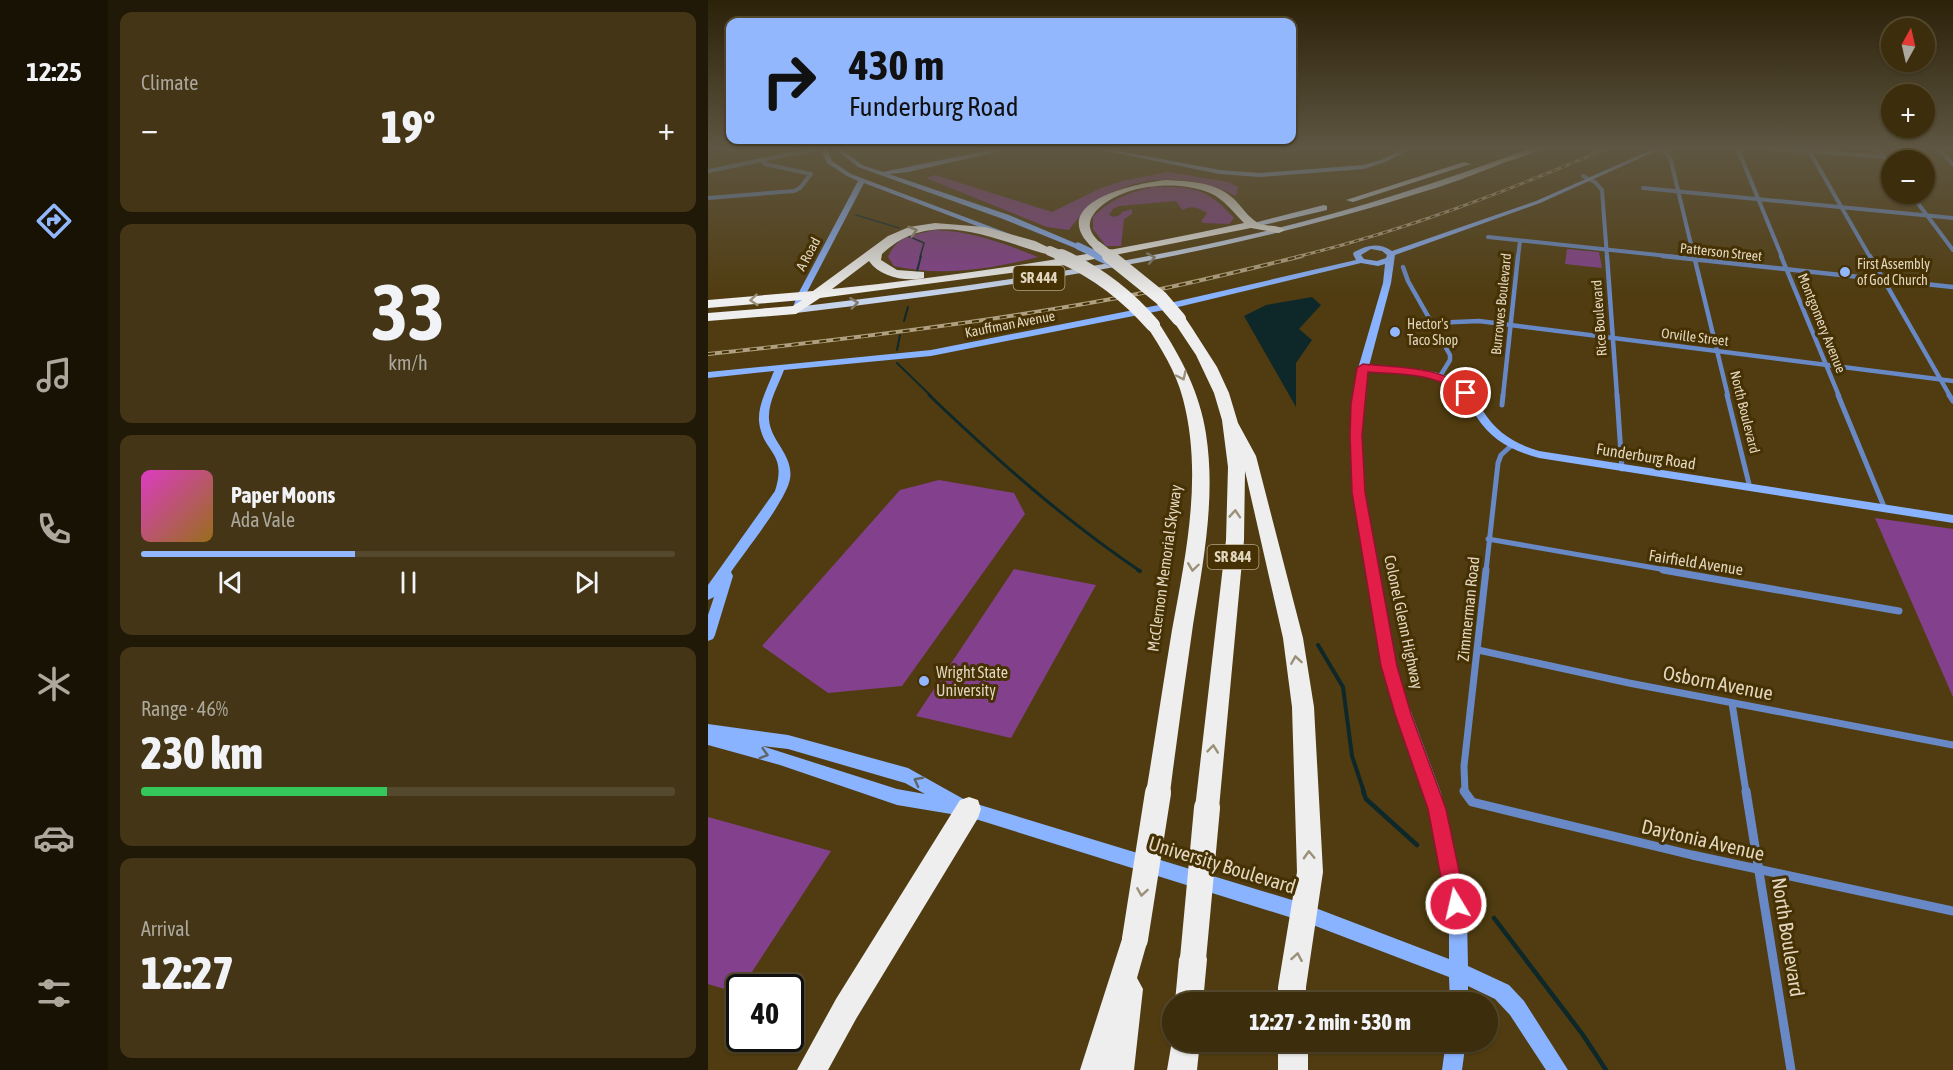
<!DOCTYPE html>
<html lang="en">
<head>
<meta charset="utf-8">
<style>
	body { margin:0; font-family:"Asap Condensed",sans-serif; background:#433515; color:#f1f3f6; height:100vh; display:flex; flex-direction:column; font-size:22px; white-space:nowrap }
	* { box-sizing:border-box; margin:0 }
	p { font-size:20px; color:#aca89d }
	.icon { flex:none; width:33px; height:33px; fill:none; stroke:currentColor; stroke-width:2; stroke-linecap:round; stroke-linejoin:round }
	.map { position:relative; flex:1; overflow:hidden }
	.drawer { display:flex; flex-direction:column; gap:12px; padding:12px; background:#211907; width:600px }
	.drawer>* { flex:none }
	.guide { position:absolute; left:18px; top:18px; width:570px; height:126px; border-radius:12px; box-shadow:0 2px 4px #0004,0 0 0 2px #55492d; background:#92b7fd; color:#111; overflow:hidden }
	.needle { width:39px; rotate:8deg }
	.tools { position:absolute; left:1173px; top:18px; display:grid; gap:12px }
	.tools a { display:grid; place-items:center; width:54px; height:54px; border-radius:50%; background:#3c2d0c; box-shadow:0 2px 4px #0004,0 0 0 2px #55492d; font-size:30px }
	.speed { position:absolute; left:18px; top:974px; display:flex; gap:12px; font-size:30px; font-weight:700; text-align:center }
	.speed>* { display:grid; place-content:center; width:78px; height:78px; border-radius:50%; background:#3c2d0c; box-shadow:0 2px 4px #0004,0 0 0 2px #55492d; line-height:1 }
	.speed .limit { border:3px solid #111; border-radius:9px; background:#fff; color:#111 }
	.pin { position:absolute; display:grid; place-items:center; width:51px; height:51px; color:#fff; margin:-26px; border:3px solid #fff; border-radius:50%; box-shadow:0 2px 6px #0007 }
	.me { position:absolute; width:66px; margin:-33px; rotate:351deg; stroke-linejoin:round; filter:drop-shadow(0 0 4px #0008) }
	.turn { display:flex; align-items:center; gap:21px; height:126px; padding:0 24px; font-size:27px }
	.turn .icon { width:78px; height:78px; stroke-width:2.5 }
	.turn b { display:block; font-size:42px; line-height:51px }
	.big { font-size:45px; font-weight:800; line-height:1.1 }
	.drawer .tile { flex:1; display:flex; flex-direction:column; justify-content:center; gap:9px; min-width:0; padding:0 21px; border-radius:12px; background:#433515 }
	.drawer .dial { align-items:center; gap:0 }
	.dial b { font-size:78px; line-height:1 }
	.song { display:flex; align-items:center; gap:18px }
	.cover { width:72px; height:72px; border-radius:9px; background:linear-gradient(135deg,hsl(310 70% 55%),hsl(40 70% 35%)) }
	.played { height:6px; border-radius:3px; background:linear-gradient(90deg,#92b7fd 40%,#55492d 40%) }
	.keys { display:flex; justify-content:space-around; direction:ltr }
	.heat { display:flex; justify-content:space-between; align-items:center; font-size:33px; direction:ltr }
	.charge { height:9px; border-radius:4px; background:linear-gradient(90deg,#34c759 46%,#55492d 0) }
	.trip { position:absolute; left:454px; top:992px; width:336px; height:60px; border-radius:30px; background:#3c2d0c; box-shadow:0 2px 4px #0004,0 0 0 2px #55492d; font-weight:800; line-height:60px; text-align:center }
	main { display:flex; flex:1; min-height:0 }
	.tab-bar { display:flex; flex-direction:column; width:108px; justify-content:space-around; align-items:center; background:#181205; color:#aca89d }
	.tab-bar .icon { width:42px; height:42px }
	.tab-bar .active { color:#92b7fd }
	.tab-bar b { font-size:27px; color:#f1f3f6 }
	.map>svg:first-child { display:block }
</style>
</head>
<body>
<main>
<nav class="tab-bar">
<b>12:25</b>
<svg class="icon active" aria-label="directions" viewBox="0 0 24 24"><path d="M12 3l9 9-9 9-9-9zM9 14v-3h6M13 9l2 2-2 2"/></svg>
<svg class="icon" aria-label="music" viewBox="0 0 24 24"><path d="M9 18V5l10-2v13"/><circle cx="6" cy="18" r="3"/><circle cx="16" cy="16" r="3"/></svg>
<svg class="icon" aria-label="phone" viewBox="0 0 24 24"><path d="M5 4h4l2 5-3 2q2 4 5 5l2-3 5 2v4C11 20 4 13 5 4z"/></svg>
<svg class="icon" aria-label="climate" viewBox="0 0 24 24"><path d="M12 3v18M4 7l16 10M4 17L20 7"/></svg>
<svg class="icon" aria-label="car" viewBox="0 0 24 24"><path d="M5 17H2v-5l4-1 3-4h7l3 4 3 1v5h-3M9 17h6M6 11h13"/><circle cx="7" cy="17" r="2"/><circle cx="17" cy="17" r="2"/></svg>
<svg class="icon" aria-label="filters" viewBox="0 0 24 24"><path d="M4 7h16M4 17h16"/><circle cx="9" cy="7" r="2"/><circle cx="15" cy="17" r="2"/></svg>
</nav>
<section class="drawer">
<div class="tile"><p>Climate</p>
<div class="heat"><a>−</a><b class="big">19°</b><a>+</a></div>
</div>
<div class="tile dial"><b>33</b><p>km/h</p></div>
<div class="tile">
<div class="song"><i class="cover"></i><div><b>Paper Moons</b><p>Ada Vale</p></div></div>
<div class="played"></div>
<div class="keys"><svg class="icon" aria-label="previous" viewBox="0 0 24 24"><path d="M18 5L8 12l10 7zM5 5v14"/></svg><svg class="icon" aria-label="pause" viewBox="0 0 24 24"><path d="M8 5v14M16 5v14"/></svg><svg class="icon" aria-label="next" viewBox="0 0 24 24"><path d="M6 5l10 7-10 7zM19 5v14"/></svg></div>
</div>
<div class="tile"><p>Range · 46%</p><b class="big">230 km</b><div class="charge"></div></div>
<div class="tile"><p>Arrival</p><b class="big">12:27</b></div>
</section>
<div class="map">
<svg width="1245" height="1070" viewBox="0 0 1245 1070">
	<rect width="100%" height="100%" fill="#503c10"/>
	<g fill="#83418d">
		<path d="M461 172 520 182 530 187 528 196C472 167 399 175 361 230L339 227 218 178 227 175 344 212 393 188 418 180Z"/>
		<path d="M444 187C484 186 499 188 526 218L521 224 496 223 493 222 499 213C490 207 484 205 474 210L468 201 411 206 405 209 401 215 406 217 412 215 414 212 424 209V214L416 219 413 246H398L385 229V217C403 199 420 193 444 187Z"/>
		<path d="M226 230C264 231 295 243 330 257 284 269 233 277 186 266L180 257C190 235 204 236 226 230Z"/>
		<path d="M859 249 891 252 894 268 857 264Z"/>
		<path d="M231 480 306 493 317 514 194 686 120 693 54 646 192 490Z"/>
		<path d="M1167 518 1245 529V697Z"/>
		<path d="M306 569 388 585 303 738 208 716Z"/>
		<path d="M0 817 123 851 34 987H32L30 993 0 984Z"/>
	</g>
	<path fill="#0e282a" d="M604 297 613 305 591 329 604 340 588 363V407L536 316 558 305Z"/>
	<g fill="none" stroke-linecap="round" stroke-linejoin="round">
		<g stroke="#0e282a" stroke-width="1.5">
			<path d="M85 147V150"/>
			<path d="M148 215 191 228"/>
			<path d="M200 236 216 243 212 257"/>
		</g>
		<g stroke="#0e282a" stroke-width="2">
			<path d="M209 271 213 256"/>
			<path d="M196 321 200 307"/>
			<path d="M189 350 192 335"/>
			<path d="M189 363 223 396"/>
		</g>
		<path stroke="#0e282a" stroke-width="3" d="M221 395C288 459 355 519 432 571"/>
		<g stroke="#0e282a" stroke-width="4">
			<path d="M430 570 432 571"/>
			<path d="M610 645 635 687 644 756 656 792"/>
		</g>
		<g stroke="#0e282a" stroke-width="4.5">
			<path d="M655 791 658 799 709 845"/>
			<path d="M786 918 875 1035 898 1070"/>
		</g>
		<g stroke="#6889c6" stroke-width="4">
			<path d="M266 147H269"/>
			<path d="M939 147 955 150 962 157 986 257"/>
			<path d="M1029 147 1074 257"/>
			<path d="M1042 147 1176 157"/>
			<path d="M1099 147 1162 257"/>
			<path d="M1168 147 1184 167"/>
			<path d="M1231 147 1230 149 1245 164"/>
			<path d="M0 171 118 147"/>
			<path d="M875 176 887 182 894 190 899 257"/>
			<path d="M935 188 1245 218"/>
			<path d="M1203 194 1245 250"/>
			<path d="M0 198 86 191 92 188 103 174 57 164 54 160"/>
			<path d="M780 237 969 257"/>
			<path d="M810 257 812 241"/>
		</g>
		<g stroke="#6889c6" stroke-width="4.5">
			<path d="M899 256 909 396"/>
			<path d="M955 256 1245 287"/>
			<path d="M986 256 1020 396"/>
			<path d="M1073 256 1131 396"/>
			<path d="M1162 256 1242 396"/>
			<path d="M695 267 700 281 742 355V360L731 378"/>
			<path d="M725 323 771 321 1245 381"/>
			<path d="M795 396 810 256"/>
		</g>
		<g stroke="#6889c6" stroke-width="5">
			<path d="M909 395 914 469"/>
			<path d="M1019 395 1042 488"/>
			<path d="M1130 395 1177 509"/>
			<path d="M1241 395 1245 401"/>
			<path d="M794 405 795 395"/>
			<path d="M780 539 964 571"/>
			<path d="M778 571 790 463 793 455 804 445"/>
		</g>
		<g stroke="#6889c6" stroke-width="7">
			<path d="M955 570 1191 611"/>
			<path d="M770 650 921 683 1245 745"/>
			<path d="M1024 703 1038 792"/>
			<path d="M757 792 756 766 778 570"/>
		</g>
		<g stroke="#6889c6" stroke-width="9">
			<path d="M756 791 764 802 984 855 1245 911"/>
			<path d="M1038 791 1083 1070"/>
		</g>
		<g fill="#89b2ff" fill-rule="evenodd">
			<path d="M112 147H118L124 161 143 174 302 234 295 236 156 183 97 296 92 310 85 312 84 310 89 296 150 181 139 176 119 163Z"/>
			<path d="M125 147H131L154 165 175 172 296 147H306L303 149 200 172 181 174 301 215 374 246 367 248 295 219 150 167Z"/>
			<path d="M378 147H389L512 170 552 173 655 165 673 160 700 147H707L677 162 656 169 552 177 512 174Z"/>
			<path d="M950 147H957L832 203 687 255 683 283 661 366C691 368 730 366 755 385 764 392 769 402 775 411 788 432 807 444 831 451L1245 515V523L831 458C803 450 783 440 768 416 762 406 757 396 748 390 724 371 688 374 659 371L654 404 653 451 656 492 692 682 733 793 745 842 759 920 760 966 801 985 816 1001 860 1070H838L802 1015 787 999 760 986V1002H742L741 977 597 922 261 817 189 805 72 765 0 745V724L80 735 200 768 259 801 597 904 741 959V920L729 842 717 793 678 682 644 492 643 451 644 404 649 372 675 283 677 264 670 266 653 263 466 308 223 356 76 370C70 386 60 402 61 419 62 441 86 455 82 479 78 501 37 551 23 572L25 576 7 635 5 639 0 641V615L6 597 0 600V585L67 491C80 451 54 453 51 421 50 404 60 387 66 371L0 378V372L223 350 466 302 648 260 645 254 646 252C659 245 671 242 684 251L828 201ZM663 249 674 251 679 255 678 258 669 261 656 259 653 255ZM54 746 80 749 197 783 217 794 189 789Z"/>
			<path d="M1231 147H1245V151L1232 148Z"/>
			<path d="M738 1041H758L754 1070H734Z"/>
		</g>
		<g fill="#c5d3eb" fill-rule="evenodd">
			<path d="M826 147H836C826 154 810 158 798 162 768 174 739 185 708 194 506 258 298 288 88 313L83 310 88 307C246 288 403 268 558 231 649 209 738 180 826 147Z"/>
			<path d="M756 162 763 164 645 202 638 200Z"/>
			<path d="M616 205 619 206V210L543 228 538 225Z"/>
		</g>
		<g fill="#eee" fill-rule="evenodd">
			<path d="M458 180C482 181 508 182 526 199 534 207 540 217 550 223 558 227 569 224 577 230L571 233 543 228 341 268 112 298 88 314 0 321V313L85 306 94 300 0 308V300L105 291 180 236 201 227 227 223 277 227 327 241 348 251 342 255C285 240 225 206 174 254L173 260 189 270 216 272V278C197 282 172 277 161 261L124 289C262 275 400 253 536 223 525 212 516 199 502 193 469 179 413 184 388 211 384 216 381 221 382 227 383 235 390 240 395 246L393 248H385C336 203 427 183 458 180Z"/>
			<path d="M471 315 476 316 484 328 509 367 521 393 530 423 548 456 595 638 606 707 615 872 598 987V1002H570V987L589 872 584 707 575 638 537 471 536 540 511 808 508 817 499 820 490 817 487 808 518 540 520 467 514 420 506 393 488 355 464 319Z"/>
			<path d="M445 321 450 322C473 357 492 393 498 434 508 498 495 563 485 625 477 681 469 737 462 793L458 801 450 805 442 801 438 793C447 739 455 684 464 630 478 554 495 475 475 399 468 372 453 348 438 325Z"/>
			<path d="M261 797 270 800 273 809 270 818 148 1019 120 1070H89L128 999 252 800Z"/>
			<path d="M427 926 437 929 440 939 429 978 435 989 426 1070H372L414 939 417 929Z"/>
			<path d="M485 945 495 949 499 959 495 1002H467L471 959 475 949Z"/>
			<path d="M465 1035V1041H492L489 1070H459Z"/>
			<rect x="570" y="1041" width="30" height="29"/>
		</g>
		<defs>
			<path id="rail-far1" d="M588 257C696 231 800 191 902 147"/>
			<path id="rail" d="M0 354C133 340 266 324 398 300 464 288 529 272 594 256"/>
		</defs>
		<use href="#rail-far1" stroke="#afa082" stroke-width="3"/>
		<use href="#rail" stroke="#afa082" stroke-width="4"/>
		<use href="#rail-far1" stroke="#453103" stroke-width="1.5" stroke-dasharray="5" stroke-linecap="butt"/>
		<use href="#rail" stroke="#453103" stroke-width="2" stroke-dasharray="7" stroke-linecap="butt"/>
		<path stroke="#89b2ff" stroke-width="7" d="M370 246 393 257"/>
		<path stroke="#89b2ff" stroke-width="9" d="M390 256 407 264"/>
		<g stroke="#eee" stroke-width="10">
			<path d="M389 246 403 257"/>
			<path d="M342 251 356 257"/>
		</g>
		<g stroke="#eee" stroke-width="14">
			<path d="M353 256C389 272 419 295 445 325"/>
			<path d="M401 256 453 298 471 319"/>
		</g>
		<g stroke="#eee" stroke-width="26">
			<path d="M427 939 450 793"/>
			<path d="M485 959 499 808"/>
		</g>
	</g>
	<defs><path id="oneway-chevron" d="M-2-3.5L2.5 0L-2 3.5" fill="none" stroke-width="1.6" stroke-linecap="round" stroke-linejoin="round" transform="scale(1.5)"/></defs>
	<g stroke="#9a9078">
		<use href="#oneway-chevron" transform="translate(205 231) rotate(-16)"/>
		<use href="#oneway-chevron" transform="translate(46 300) rotate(175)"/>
		<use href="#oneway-chevron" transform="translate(474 376) rotate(65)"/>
		<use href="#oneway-chevron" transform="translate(527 514) rotate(-86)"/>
		<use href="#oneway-chevron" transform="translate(485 567) rotate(98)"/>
		<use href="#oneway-chevron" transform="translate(588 660) rotate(-99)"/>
		<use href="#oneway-chevron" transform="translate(505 749) rotate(-84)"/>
		<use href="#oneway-chevron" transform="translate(601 855) rotate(-92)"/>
		<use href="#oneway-chevron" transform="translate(434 892) rotate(99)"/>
		<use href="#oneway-chevron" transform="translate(589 957) rotate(-80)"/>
	</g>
	<g stroke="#7f7a6b">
		<use href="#oneway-chevron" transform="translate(443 258) rotate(-11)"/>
		<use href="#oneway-chevron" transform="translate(146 303) rotate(-7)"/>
	</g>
	<g stroke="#606568">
		<use href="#oneway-chevron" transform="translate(56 754) rotate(16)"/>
		<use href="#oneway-chevron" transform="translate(210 781) rotate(-152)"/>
	</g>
	<linearGradient id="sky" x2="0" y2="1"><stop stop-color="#2c2109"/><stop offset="0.5" stop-color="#5e5642"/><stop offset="1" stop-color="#5e5642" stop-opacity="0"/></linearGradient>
	<rect width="1245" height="296" fill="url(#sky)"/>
	<path fill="#e11d48" stroke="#92132f" stroke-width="1.5" d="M655 364C689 368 739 366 763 393L758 397C750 394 744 388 737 384 715 373 684 374 660 372L654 435 657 492 689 666 703 714 738 809 758 904 755 912 748 914 741 912 738 904 720 809 687 714 673 666 644 492 642 435 643 404 649 368Z"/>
	<g fill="#92b7fd" stroke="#453103" stroke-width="2">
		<circle cx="1137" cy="272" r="6"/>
		<circle cx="687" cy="332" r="6"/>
		<circle cx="216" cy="681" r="6"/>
	</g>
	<g text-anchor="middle" stroke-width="6" stroke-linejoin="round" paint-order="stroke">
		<g font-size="14" fill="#e2d6bf" stroke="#453103">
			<text transform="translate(1013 252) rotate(6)" y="5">Patterson Street</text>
			<text transform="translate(100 254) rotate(-62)" y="5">A Road</text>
			<text transform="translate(793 304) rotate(-84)" y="5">Burrowes Boulevard</text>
			<text transform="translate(891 318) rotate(-94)" y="5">Rice Boulevard</text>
			<text transform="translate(1114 323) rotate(68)" y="5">Montgomery Avenue</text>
			<text transform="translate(302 324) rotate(-11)" y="5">Kauffman Avenue</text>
			<text transform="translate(987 337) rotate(7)" y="5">Orville Street</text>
			<text transform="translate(1037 412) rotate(76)" y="5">North Boulevard</text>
		</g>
		<g font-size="14" fill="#e2d6bf" stroke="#453103" text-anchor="start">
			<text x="1149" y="269">First Assembly<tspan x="1149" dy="16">of God Church</tspan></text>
			<text x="699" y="329">Hector's<tspan x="699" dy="16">Taco Shop</tspan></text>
		</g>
		<g fill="#453103" stroke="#b3a487" stroke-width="1.5">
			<rect x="305.5" y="266" width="51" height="24" rx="4.5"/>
			<rect x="499.5" y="545" width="51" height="24" rx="4.5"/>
		</g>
		<g font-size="15" font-weight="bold" fill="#e2d6bf">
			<text x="331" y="283">SR 444</text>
			<text x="525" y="562">SR 844</text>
		</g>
		<g font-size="16" fill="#e2d6bf" stroke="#453103">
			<text transform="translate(938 456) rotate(9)" y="6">Funderburg Road</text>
			<text transform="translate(988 562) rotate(9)" y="6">Fairfield Avenue</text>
			<text transform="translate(456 568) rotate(-82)" y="6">McClernon Memorial Skyway</text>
			<text transform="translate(760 609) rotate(-84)" y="6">Zimmerman Road</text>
			<text transform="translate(696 622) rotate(78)" y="6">Colonel Glenn Highway</text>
		</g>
		<g font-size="16" fill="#e2d6bf" stroke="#453103" text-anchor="start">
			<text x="228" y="678">Wright State<tspan x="228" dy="18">University</tspan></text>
		</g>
		<g font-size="20" fill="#e2d6bf" stroke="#453103">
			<text transform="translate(1010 683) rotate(11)" y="7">Osborn Avenue</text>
			<text transform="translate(995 840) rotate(13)" y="7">Daytonia Avenue</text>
			<text transform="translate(514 865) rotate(17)" y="7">University Boulevard</text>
			<text transform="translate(1080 937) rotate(81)" y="7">North Boulevard</text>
		</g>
	</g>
</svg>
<div class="tools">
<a><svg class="needle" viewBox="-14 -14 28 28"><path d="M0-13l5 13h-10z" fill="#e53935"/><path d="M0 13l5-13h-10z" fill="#aca89d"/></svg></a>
<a>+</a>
<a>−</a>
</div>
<div class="speed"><div class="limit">40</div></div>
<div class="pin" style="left:758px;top:393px;background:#d93025"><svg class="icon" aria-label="arrive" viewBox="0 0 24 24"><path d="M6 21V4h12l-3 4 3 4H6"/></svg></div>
<svg class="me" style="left:748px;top:904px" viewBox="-20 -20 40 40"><circle r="17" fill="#e11d48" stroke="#fff" stroke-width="3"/><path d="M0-11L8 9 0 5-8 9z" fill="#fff"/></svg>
<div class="trip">12:27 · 2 min · 530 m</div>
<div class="guide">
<div class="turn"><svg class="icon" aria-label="right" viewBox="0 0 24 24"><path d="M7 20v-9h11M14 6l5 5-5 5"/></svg><div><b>430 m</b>Funderburg Road</div></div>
</div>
</div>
</main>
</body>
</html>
